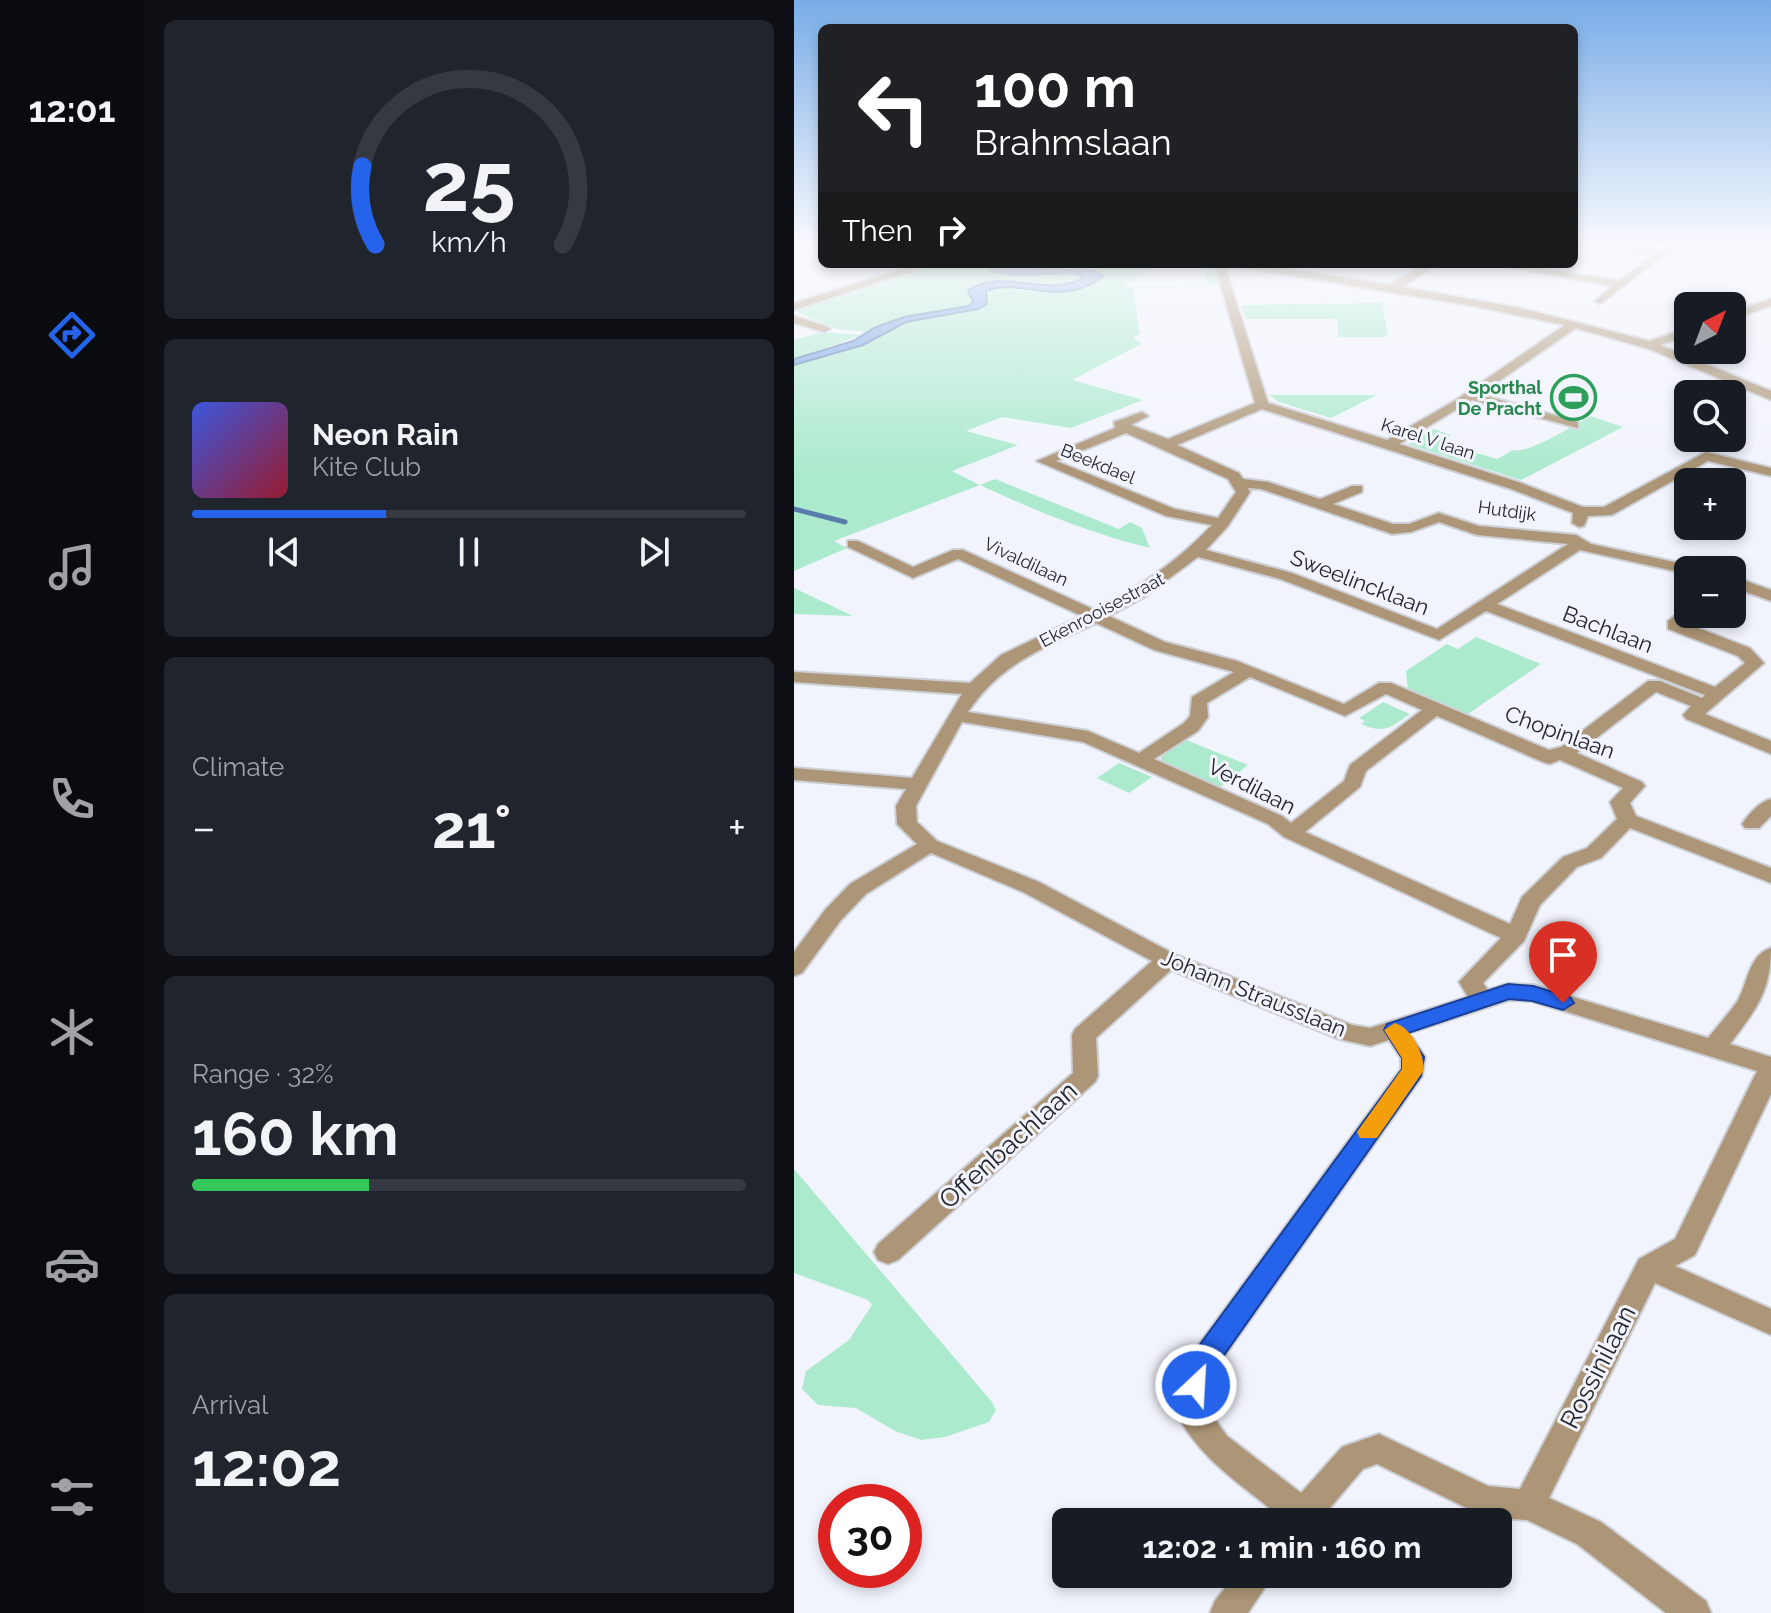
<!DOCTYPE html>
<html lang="en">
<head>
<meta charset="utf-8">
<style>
	body { margin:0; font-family:Raleway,sans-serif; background:#20242c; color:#f1f3f6; height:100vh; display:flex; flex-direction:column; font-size:30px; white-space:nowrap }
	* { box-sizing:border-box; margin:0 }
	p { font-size:26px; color:#9ea1a6 }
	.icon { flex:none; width:44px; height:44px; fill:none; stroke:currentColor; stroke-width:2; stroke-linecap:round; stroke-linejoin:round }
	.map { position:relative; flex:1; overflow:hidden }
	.panel { display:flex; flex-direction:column; gap:20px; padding:20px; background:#0d0f14; width:650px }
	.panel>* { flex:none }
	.banner { position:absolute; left:24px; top:24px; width:760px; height:244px; border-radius:12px; box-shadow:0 4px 12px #0003; background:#202124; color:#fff; overflow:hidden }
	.needle { width:52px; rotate:42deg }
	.controls { position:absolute; left:880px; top:292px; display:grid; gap:16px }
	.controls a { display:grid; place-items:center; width:72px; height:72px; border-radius:12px; background:#171b24; box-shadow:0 4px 12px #0003; font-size:40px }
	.speed { position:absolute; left:24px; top:1484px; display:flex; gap:16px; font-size:40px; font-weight:700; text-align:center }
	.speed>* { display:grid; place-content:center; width:104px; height:104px; border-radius:50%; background:#171b24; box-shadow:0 4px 12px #0003; line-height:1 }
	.speed .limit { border:12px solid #d22; background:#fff; color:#111 }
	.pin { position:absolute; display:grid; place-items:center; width:68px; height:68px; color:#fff; margin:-82px -34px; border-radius:50% 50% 50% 0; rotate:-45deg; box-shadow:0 0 8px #0007 }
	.pin .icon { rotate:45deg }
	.me { position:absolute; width:88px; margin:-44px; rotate:25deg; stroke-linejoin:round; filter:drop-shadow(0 0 6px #0008) }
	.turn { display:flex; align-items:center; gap:28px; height:168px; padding:0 24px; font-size:36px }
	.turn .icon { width:104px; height:104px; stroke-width:2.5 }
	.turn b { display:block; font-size:56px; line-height:68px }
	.then { display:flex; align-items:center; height:76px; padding:0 24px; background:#0003; gap:16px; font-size:30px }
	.big { font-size:60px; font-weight:700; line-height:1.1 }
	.panel .tile { flex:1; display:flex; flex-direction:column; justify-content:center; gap:12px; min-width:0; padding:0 28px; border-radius:12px; background:#20242c }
	.panel .dial { align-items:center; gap:0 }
	.dial svg { height:208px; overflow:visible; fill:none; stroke:#363941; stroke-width:7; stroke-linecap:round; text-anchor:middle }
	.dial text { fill:#f1f3f6; stroke:none }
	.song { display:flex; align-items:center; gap:24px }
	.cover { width:96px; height:96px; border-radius:12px; background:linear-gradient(135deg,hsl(230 70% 55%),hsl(350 70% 35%)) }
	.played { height:8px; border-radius:4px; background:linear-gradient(90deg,#2563eb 35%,#363941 35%) }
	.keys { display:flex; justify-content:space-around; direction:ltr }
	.heat { display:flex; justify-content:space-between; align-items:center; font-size:44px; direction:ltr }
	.charge { height:12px; border-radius:6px; background:linear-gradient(90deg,#34c759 32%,#363941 0) }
	.trip { position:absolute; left:258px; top:1508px; width:460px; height:80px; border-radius:12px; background:#171b24; box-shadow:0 4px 12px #0003; font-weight:700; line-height:80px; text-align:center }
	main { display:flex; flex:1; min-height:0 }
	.tab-bar { display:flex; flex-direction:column; width:144px; justify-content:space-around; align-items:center; background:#090b0e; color:#9ea1a6 }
	.tab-bar .icon { width:56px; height:56px }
	.tab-bar .current { color:#2563eb }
	.tab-bar b { font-size:36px; color:#f1f3f6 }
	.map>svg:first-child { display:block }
</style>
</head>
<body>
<main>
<nav class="tab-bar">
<b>12:01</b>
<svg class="icon current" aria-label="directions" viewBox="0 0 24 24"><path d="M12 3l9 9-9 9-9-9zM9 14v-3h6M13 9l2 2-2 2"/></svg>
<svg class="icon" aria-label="music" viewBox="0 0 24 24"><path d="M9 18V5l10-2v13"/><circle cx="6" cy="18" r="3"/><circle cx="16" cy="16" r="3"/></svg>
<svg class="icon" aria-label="phone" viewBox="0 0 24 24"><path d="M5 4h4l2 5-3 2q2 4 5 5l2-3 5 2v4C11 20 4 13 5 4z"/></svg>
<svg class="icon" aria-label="climate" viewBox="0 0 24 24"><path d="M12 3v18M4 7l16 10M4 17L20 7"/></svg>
<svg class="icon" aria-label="car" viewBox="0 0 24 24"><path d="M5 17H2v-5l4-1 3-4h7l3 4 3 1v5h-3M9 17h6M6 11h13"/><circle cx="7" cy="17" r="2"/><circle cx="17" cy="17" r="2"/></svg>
<svg class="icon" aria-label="filters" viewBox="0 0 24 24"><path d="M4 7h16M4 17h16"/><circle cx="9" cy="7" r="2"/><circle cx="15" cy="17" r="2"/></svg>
</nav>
<section class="panel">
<div class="tile dial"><svg viewBox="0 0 100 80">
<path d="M14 69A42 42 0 1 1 86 69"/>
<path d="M14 69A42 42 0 0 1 9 39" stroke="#2563eb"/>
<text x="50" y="56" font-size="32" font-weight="700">25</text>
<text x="50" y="72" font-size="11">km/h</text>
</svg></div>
<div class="tile">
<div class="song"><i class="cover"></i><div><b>Neon Rain</b><p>Kite Club</p></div></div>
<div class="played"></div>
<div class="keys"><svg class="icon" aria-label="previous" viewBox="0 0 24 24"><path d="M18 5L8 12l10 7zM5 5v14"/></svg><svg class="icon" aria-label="pause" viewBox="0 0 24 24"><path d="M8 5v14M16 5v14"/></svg><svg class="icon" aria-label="next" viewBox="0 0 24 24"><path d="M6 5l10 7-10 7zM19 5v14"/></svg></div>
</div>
<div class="tile"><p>Climate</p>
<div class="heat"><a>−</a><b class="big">21°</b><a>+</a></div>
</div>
<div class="tile"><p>Range · 32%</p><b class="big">160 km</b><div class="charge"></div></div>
<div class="tile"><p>Arrival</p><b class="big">12:02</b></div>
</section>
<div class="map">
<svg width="977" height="1613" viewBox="0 0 977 1613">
	<rect width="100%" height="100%" fill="#f2f4fd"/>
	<g fill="#aceace">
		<path d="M140 264H207L200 266C220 282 261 272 288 274V280C254 293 222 279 186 284L175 306 110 317 74 332 42 329 1 311Z"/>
		<path d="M233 264H366L332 284 333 288 414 285 410 268 393 264 420 265 426 285 339 289 346 334 339 337 347 344 278 380 349 400 277 428 208 417 172 431 224 445 158 471 186 485 201 479 325 529 336 522 348 528 356 548C295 533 242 511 186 485L40 541 53 548 0 571V365L69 345 112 322 174 312 192 304V291L202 287 238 292 285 289 301 271 217 268Z"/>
		<path d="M588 303 594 336 591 337H544L543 320 539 319H452L447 305Z"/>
		<path d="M27 332 68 335 0 359V340Z"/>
		<path d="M475 395H583L537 418 485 402Z"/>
		<path d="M797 416 829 427 727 480 614 444 640 429 657 435 647 442 703 459 719 450C735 454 780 425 797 416Z"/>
		<path d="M0 588 59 616 0 614Z"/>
		<path d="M682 637 747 664 671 716 614 691 612 671 653 644 664 649Z"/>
		<path d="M589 702 616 714C596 728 590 734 567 724L571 721 565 718Z"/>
		<path d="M390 739 454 765 425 788 367 761V754Z"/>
		<path d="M325 763 358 777 335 793 303 778Z"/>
		<path d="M0 1169 198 1402 202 1410 195 1422 151 1437 127 1440 101 1431 62 1408 24 1405 8 1389 12 1371 55 1340 78 1305 74 1300 0 1273Z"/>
	</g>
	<path fill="#71a1e5" stroke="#5a7cad" stroke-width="2" d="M233 264 220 268 302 271 309 276C267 310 228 277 192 291L193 304 184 309 112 322 69 345 0 365V359L59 341 80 328 110 317 175 306 179 302 174 290C209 268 250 297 288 279L287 274C258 271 226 279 197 271L207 264Z"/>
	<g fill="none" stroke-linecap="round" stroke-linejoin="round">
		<path stroke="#5a7cad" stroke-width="5" d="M0 509 51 522"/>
		<defs>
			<g id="minor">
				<path d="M802 244 866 250 873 244H884L806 304 801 301 819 286 697 264H721L826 281 859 255Z"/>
				<path d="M125 264H140L0 310V303Z"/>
				<path d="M428 264H461L596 285 632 264H644L608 287 726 308 855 341 894 328V335L866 345 977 391V400L855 349 782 328 686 394 784 422V428L678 400 605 444 727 483 789 507H810L912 452 977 468V476L914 461 818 515 794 516 790 526 785 527 778 523 779 513 717 489 468 409 383 445 445 473 449 479 474 482 526 499 558 486H568V492L539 504 599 524H615L645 513 685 526 782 535 797 544 903 567 905 570H894V574L786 550 703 604 921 687 951 663 944 656 874 629V621L894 606V614H900L891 623 956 648 970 663 911 714 977 741V754L892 719 889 715 897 706 862 692 783 753 848 782 851 786 836 803 842 816 977 868V883L836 828 807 858 783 867 746 905 730 941 689 983 694 990 714 984 739 985 914 1038C924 1026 934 1014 943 1002 954 984 954 955 977 948 977 992 961 1011 936 1044L977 1057V1094L901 1255 881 1266 977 1309V1335L861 1283 755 1498 807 1522 912 1601 917 1613H872L783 1544 733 1520 692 1517 681 1512 583 1464 569 1469 524 1522H487L488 1518C448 1485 402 1457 380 1408L398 1354 607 1069V1058L595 1040 576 1046 545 1039 377 970 302 1038 304 1076 301 1082 104 1260 94 1264 84 1260 80 1252 84 1244 279 1073 278 1035 281 1029 358 961 229 892 137 853 72 894 47 920 8 973 0 976V952L31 910 56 884 123 844 103 824 102 806 112 789 0 780V768L118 778 168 694 0 682V672L176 683 207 655 288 616 164 559 119 578 54 547V541H64L119 567 159 550H169L301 610C345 588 384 561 418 525L372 516 243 461 321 428 320 422 348 412 354 416 337 425 374 439 461 403 422 269ZM439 266 679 306 771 325 662 400 593 440 474 403 432 270ZM332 433 434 479 442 492 424 518 381 509 262 461ZM454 488 467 489 598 534 617 532 645 522 683 535 774 544 643 629 498 573 412 550 434 526 456 492ZM404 557 486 579 645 640 692 611 911 695 908 698 866 681H854L767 747 755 750 597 683H585L550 704 443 661 371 642 315 616 350 597ZM302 623 360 650 440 672 398 697 396 716 390 723 345 753 294 731 174 712C207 662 251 648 302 623ZM456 677 551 716 592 694 628 710 556 765 550 781 497 823 488 816 360 759 404 731 414 717 413 703ZM643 716 749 762 756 764 766 760 829 788 816 802 823 819 793 848 769 857 728 897 716 924 511 832 566 787 572 771ZM168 722 289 742 474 824 490 837 707 938 665 982 674 997 576 1028 558 1025 382 955 245 882 143 841 123 822 122 806ZM715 1000 738 1001 963 1071 881 1239 845 1259 726 1489 694 1486 585 1434 548 1447 507 1493 433 1436 411 1405 422 1368 628 1076 631 1057 615 1033Z"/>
				<path d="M977 299V306L938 319V312Z"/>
				<path d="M0 316 34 327 36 329 30 332 0 323Z"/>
				<path d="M938 576 977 590V601L938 587Z"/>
				<path d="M977 799V816L965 828H951L948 824C955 814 965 802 977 799Z"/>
				<path d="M442 1574H480L454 1613H416L421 1601Z"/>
			</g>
		</defs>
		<use href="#minor" stroke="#cdcfd7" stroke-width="4"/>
		<use href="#minor" fill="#ad9677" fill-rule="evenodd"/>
	</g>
	<linearGradient id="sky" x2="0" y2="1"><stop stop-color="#78ace7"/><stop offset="0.52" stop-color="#f9fafe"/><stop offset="1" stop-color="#f9fafe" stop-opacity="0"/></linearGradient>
	<rect width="977" height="469" fill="url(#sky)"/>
	<path fill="#2563eb" stroke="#184099" stroke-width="2" d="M714 984 739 986 776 997 780 1003 769 1010 738 1001 715 999 614 1033 630 1057 627 1076 421 1368 412 1394 402 1398 392 1394 388 1385 399 1354 608 1069V1058L590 1030 593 1024Z"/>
	<path fill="#f59e0b" d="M601 1023C618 1028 630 1054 630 1070L583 1138H566L563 1132 608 1069V1058L590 1030Z"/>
	<defs>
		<symbol id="stadium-ring" viewBox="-11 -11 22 22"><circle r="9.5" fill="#f2f4fd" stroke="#2e9e5b" stroke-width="1.5"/><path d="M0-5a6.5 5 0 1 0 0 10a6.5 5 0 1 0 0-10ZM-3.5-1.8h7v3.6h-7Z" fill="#2e9e5b"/></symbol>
	</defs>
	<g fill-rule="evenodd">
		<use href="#stadium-ring" x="754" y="372" width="51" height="51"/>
	</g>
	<g text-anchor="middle" stroke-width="6" stroke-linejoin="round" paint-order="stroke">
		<g font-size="18" font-weight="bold" fill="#27864d" stroke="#f2f4fd" text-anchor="end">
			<text x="748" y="394">Sporthal<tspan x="748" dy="21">De Pracht</tspan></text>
		</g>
		<g font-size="18" fill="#25262a" stroke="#f2f4fd">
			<text transform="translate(634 439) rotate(18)" y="6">Karel V laan</text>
			<text transform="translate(304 464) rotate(22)" y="6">Beekdael</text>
			<text transform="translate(713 511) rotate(8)" y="6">Hutdijk</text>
			<text transform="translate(232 562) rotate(25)" y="6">Vivaldilaan</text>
			<text transform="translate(308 610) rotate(-28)" y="6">Ekenrooisestraat</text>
		</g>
		<g font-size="22" fill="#25262a" stroke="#f2f4fd">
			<text transform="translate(566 582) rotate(21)" y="8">Sweelincklaan</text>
			<text transform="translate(814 629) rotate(21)" y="8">Bachlaan</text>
			<text transform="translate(766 732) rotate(20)" y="8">Chopinlaan</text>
			<text transform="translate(458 786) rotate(27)" y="8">Verdilaan</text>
			<text transform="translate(460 993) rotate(22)" y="8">Johann Strausslaan</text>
		</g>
		<g font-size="26" fill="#25262a" stroke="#f2f4fd">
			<text transform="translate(214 1145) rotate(-42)" y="9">Offenbachlaan</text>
			<text transform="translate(804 1367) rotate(-63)" y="9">Rossinilaan</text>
		</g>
	</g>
</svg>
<div class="controls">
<a><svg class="needle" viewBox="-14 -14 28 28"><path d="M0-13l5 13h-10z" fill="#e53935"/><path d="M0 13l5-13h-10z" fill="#9ea1a6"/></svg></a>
<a><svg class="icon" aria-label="search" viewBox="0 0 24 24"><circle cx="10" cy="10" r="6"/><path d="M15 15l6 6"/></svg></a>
<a>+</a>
<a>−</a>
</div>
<div class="speed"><div class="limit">30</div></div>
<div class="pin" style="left:769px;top:1003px;background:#d93025"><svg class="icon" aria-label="arrive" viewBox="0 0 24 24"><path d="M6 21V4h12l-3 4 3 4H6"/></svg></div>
<svg class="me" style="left:402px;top:1385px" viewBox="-20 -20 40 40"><circle r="17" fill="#2563eb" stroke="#fff" stroke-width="3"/><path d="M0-11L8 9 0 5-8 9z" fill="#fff"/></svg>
<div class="trip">12:02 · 1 min · 160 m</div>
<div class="banner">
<div class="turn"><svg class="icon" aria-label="left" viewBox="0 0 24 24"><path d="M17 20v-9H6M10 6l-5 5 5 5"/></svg><div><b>100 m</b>Brahmslaan</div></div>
<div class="then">Then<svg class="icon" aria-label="right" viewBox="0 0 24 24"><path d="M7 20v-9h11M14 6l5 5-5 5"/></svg></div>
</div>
</div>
</main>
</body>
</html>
